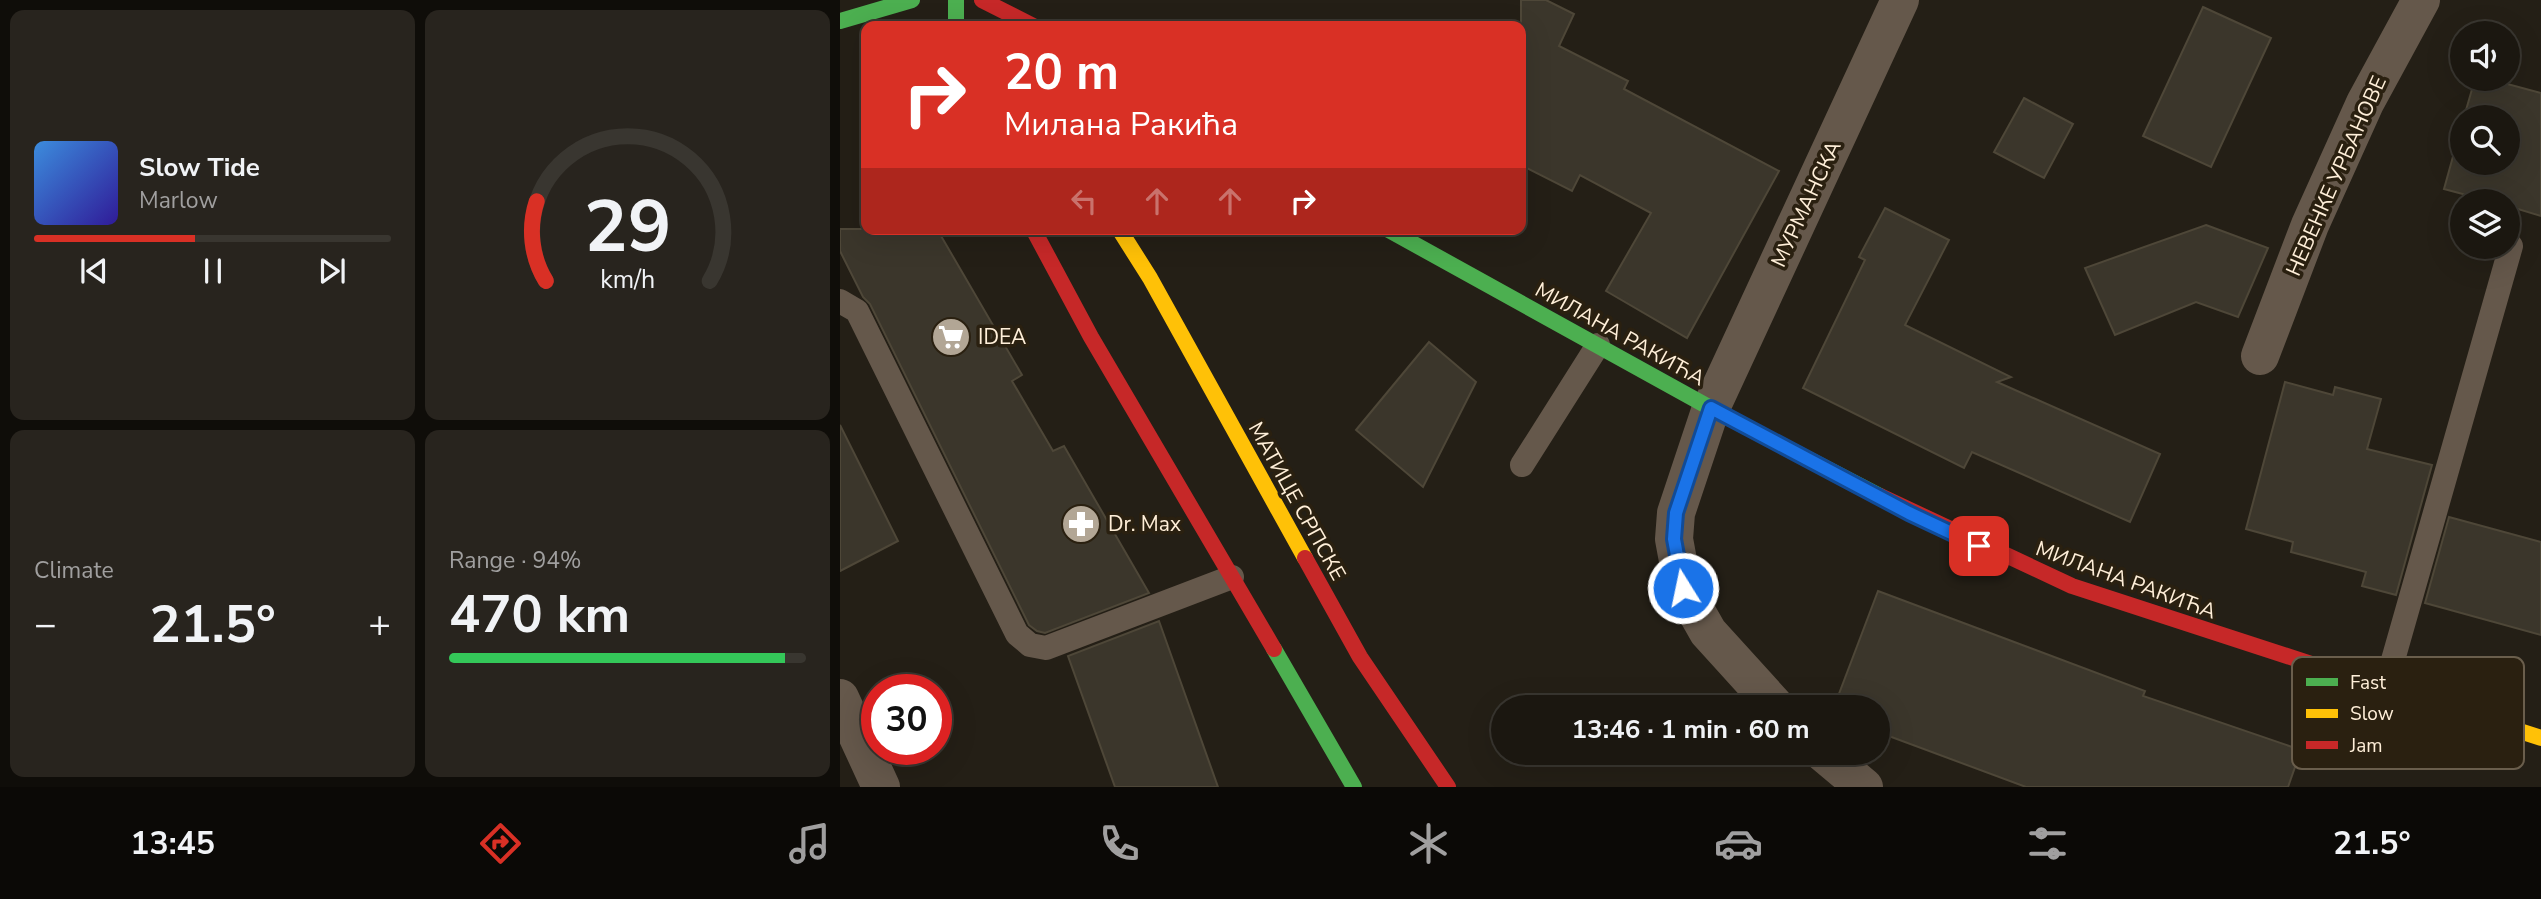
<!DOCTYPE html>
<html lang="en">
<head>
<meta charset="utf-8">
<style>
	body { margin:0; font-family:"Nunito Sans",sans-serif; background:#28241e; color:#f1f3f6; height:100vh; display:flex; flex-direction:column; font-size:26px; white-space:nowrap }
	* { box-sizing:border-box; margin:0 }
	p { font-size:23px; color:#a09f9f }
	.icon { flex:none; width:38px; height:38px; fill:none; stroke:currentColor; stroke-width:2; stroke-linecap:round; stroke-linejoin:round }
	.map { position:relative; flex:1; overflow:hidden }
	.details { display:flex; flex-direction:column; gap:10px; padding:10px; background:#0f0d09; width:840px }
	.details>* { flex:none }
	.top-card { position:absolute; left:21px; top:21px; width:665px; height:214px; border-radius:14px; box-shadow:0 7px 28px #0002,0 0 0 2px #393630; background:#d93025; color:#fff; overflow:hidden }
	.tools { position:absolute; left:1610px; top:21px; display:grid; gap:14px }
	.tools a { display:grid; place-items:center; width:70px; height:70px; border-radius:50%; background:#1b1710; box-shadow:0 7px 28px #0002,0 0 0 2px #393630; font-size:35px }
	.speed { position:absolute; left:21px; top:674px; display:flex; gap:14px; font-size:35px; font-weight:700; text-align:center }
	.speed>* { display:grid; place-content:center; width:91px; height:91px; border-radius:50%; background:#1b1710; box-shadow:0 7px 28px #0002,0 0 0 2px #393630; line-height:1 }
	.speed .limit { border:10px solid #d22; background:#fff; color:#111 }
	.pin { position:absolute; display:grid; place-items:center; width:60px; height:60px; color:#fff; margin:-30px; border-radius:14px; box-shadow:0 4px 10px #0006 }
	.me { position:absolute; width:77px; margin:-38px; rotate:350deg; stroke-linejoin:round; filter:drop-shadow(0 0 5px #0008) }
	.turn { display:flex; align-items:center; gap:24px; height:147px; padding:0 28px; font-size:32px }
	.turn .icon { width:91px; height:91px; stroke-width:2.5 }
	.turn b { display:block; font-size:49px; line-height:60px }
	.lanes { display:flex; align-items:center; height:66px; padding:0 28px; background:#0003; justify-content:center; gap:35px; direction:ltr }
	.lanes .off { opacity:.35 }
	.big { font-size:52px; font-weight:700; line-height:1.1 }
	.details .tile { flex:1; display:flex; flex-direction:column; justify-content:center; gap:10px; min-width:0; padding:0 24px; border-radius:14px; background:#28241e }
	.details .dial { align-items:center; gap:0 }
	.dial svg { height:182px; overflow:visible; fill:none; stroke:#393630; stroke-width:7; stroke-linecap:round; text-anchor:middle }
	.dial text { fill:#f1f3f6; stroke:none }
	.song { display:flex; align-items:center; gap:21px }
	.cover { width:84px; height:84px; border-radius:10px; background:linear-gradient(135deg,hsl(210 70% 55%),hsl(250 70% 35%)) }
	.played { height:7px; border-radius:4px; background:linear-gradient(90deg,#d93025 45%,#393630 45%) }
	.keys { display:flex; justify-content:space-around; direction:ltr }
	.heat { display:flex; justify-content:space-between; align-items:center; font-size:38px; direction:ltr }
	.charge { height:10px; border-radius:5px; background:linear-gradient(90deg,#34c759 94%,#393630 0) }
	.details .tiles { flex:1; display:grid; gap:10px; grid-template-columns:repeat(2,1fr) }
	.trip { position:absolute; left:651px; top:695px; width:399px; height:70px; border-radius:35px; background:#1b1710; box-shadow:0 7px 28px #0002,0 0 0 2px #393630; font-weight:700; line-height:70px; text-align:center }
	.dock { display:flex; height:112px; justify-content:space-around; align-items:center; background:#0b0906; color:#a09f9f }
	.dock .icon { width:49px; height:49px }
	.dock .on { color:#d93025 }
	.dock b { font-size:32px; color:#f1f3f6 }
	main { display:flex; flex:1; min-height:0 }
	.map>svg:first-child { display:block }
</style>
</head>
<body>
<main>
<section class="details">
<div class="tiles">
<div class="tile">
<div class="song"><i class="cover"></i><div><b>Slow Tide</b><p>Marlow</p></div></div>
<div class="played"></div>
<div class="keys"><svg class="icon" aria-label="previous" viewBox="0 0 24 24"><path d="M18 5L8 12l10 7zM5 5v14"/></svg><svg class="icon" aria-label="pause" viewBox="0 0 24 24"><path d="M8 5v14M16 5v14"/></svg><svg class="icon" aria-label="next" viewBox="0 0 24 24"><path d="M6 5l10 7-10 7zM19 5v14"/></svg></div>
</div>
<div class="tile dial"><svg viewBox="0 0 100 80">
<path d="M14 69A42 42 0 1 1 86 69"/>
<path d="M14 69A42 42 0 0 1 10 34" stroke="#d93025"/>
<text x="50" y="56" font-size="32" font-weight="700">29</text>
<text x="50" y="72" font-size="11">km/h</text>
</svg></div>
<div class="tile"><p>Climate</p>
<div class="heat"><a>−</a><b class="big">21.5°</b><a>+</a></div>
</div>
<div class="tile"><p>Range · 94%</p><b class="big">470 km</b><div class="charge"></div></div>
</div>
</section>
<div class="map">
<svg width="1701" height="787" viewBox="0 0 1701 787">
	<rect width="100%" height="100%" fill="#241f16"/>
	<g fill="#3b362b" stroke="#4e4738" stroke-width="2">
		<path d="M681 0H706L734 14 719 46 788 81 784 89 939 171 847 338 766 291 811 213 740 175 732 191 681 165Z"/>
		<path d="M1363 7 1431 38 1371 167 1303 136Z"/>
		<path d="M1635 79H1649L1701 93V216L1668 206V201H1649L1604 189 1622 124V163H1668V117H1624Z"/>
		<path d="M1184 98 1233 124 1204 178 1154 152Z"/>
		<path d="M1045 208 1109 240 1065 325 1171 377 1157 382 1320 454 1290 522 1132 452 1124 468 963 388 1025 260 1019 257Z"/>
		<path d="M1366 225 1428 248 1398 317 1356 302 1275 335 1245 268Z"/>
		<path d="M0 229H97L182 375 172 381 213 451 224 446 309 593 205 633 197 631 189 625 30 304 23 297 0 251Z"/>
		<path d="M589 342 636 382 583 487 516 430Z"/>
		<path d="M1445 382 1493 395 1495 387 1541 399 1527 449 1592 465 1556 595 1522 586 1526 572 1451 552 1453 542 1406 529Z"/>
		<path d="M0 425 58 541 0 571Z"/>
		<path d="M1609 517 1701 542V635L1585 603Z"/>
		<path d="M1038 591 1305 691 1303 696 1461 750 1448 787H1186L1038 732V707H994Z"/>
		<path d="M319 621 378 787H275L228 656Z"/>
	</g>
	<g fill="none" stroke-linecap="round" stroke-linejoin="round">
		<g stroke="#65584b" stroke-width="24">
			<path d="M0 301 17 311 177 634 190 645 206 648 392 577"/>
			<path d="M682 465 758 345"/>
			<path d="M1545 688 1671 246"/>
		</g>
		<g stroke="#65584b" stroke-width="38">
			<path d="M1420 356 1470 225 1525 103 1581 0"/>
			<path d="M0 698 41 787"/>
			<path d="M936 707 868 632 843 588 834 539 836 513 871 408 1060 0"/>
			<path d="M982 752 1024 787"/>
		</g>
		<g stroke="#4caf50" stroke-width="16">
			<path d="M116 0V26"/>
			<path d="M0 21 72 0"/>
			<path d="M547 229 885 416 1040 496"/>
			<path d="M434 649 514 787"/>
		</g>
		<g stroke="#ffc107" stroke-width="16">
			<path d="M279 229 310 278 465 558"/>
			<path d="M1493 671 1701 738"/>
		</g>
		<g stroke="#c62828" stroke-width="16">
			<path d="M142 0 193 26"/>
			<path d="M193 229 251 337 434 649"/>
			<path d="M1040 496 1232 586 1493 671"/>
			<path d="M465 558 520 657 608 787"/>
		</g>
	</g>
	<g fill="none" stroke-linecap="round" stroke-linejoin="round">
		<defs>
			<path id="route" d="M843 588 834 539 836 513 871 408 1069 513 1139 546"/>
		</defs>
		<use href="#route" stroke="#114b97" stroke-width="18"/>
		<use href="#route" stroke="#1a73e8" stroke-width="12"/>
	</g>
	<defs>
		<symbol id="supermarket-disc" viewBox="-11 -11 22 22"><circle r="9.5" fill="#b2a695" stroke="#2a2010"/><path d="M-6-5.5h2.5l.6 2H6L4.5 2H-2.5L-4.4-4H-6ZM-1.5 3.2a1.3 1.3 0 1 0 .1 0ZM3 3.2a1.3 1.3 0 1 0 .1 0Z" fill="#fff"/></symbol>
		<symbol id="pharmacy-disc" viewBox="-11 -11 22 22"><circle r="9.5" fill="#b2a695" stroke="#2a2010"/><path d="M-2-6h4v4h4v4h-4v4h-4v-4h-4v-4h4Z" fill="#fff"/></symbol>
	</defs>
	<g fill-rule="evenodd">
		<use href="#supermarket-disc" x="89" y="315" width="44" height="44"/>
		<use href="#pharmacy-disc" x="219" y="502" width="44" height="44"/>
	</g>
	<g text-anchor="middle" stroke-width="7" stroke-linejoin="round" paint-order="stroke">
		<g font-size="21" fill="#ffefd9" stroke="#2a2010">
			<text transform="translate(1496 176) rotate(-66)" y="7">НЕВЕНКЕ УРБАНОВЕ</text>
			<text transform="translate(966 204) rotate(-65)" y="7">МУРМАНСКА</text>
			<text transform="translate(780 334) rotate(29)" y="7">МИЛАНА РАКИЋА</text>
			<text transform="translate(457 501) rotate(61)" y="7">МАТИЦЕ СРПСКЕ</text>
			<text transform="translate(1286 580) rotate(20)" y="7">МИЛАНА РАКИЋА</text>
		</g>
		<g font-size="21" fill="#ffefd9" stroke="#2a2010" text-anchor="start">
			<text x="138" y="344">IDEA</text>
			<text x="268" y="531">Dr. Max</text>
		</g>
	</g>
	<rect x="1452" y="657" width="232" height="112" rx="10" fill="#2a2010" stroke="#6a5e4c" stroke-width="2"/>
	<rect x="1466" y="678" width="32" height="8" fill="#4caf50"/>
	<rect x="1466" y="709" width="32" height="9" fill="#ffc107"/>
	<rect x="1466" y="741" width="32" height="8" fill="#c62828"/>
	<g font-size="19" fill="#ffefd9">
		<text x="1510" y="689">Fast</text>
		<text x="1510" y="720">Slow</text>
		<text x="1510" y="752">Jam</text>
	</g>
</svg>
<div class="tools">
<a><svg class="icon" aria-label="sound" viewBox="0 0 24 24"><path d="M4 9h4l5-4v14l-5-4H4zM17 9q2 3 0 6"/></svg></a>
<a><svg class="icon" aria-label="search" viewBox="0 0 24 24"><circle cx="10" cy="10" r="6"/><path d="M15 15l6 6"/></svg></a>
<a><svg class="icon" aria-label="layers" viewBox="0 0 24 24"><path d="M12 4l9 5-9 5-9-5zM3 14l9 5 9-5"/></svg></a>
</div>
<div class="speed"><div class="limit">30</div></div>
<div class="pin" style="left:1139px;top:546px;background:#d93025"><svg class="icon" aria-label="arrive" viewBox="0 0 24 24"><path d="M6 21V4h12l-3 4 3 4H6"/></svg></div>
<svg class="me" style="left:843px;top:588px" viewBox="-20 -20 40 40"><circle r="17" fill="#1a73e8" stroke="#fff" stroke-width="3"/><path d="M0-11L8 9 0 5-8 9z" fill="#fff"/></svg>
<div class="trip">13:46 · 1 min · 60 m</div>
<div class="top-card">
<div class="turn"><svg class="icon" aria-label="right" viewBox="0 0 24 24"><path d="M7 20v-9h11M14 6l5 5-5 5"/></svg><div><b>20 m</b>Милана Ракића</div></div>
<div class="lanes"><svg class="icon off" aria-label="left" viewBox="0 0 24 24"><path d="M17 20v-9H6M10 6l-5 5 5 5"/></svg><svg class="icon off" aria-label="ahead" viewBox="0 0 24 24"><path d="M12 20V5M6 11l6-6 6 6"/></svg><svg class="icon off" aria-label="ahead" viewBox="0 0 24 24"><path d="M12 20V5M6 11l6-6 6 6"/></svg><svg class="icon" aria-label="right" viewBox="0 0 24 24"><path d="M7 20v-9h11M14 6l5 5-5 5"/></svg></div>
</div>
</div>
</main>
<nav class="dock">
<b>13:45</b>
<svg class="icon on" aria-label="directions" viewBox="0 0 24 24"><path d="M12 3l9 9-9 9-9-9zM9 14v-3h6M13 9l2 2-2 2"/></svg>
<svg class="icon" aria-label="music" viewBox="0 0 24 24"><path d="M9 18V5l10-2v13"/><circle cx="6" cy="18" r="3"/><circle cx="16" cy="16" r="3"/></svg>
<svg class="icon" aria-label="phone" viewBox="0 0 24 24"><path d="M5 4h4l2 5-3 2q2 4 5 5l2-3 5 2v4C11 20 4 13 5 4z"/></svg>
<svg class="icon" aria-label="climate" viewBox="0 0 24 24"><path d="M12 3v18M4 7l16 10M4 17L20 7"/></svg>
<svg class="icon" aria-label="car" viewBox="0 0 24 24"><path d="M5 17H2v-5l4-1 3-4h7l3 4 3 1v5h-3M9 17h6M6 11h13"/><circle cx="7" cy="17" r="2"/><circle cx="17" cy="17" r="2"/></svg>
<svg class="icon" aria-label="filters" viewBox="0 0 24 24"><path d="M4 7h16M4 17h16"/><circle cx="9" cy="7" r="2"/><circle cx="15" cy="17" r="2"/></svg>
<b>21.5°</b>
</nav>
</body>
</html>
